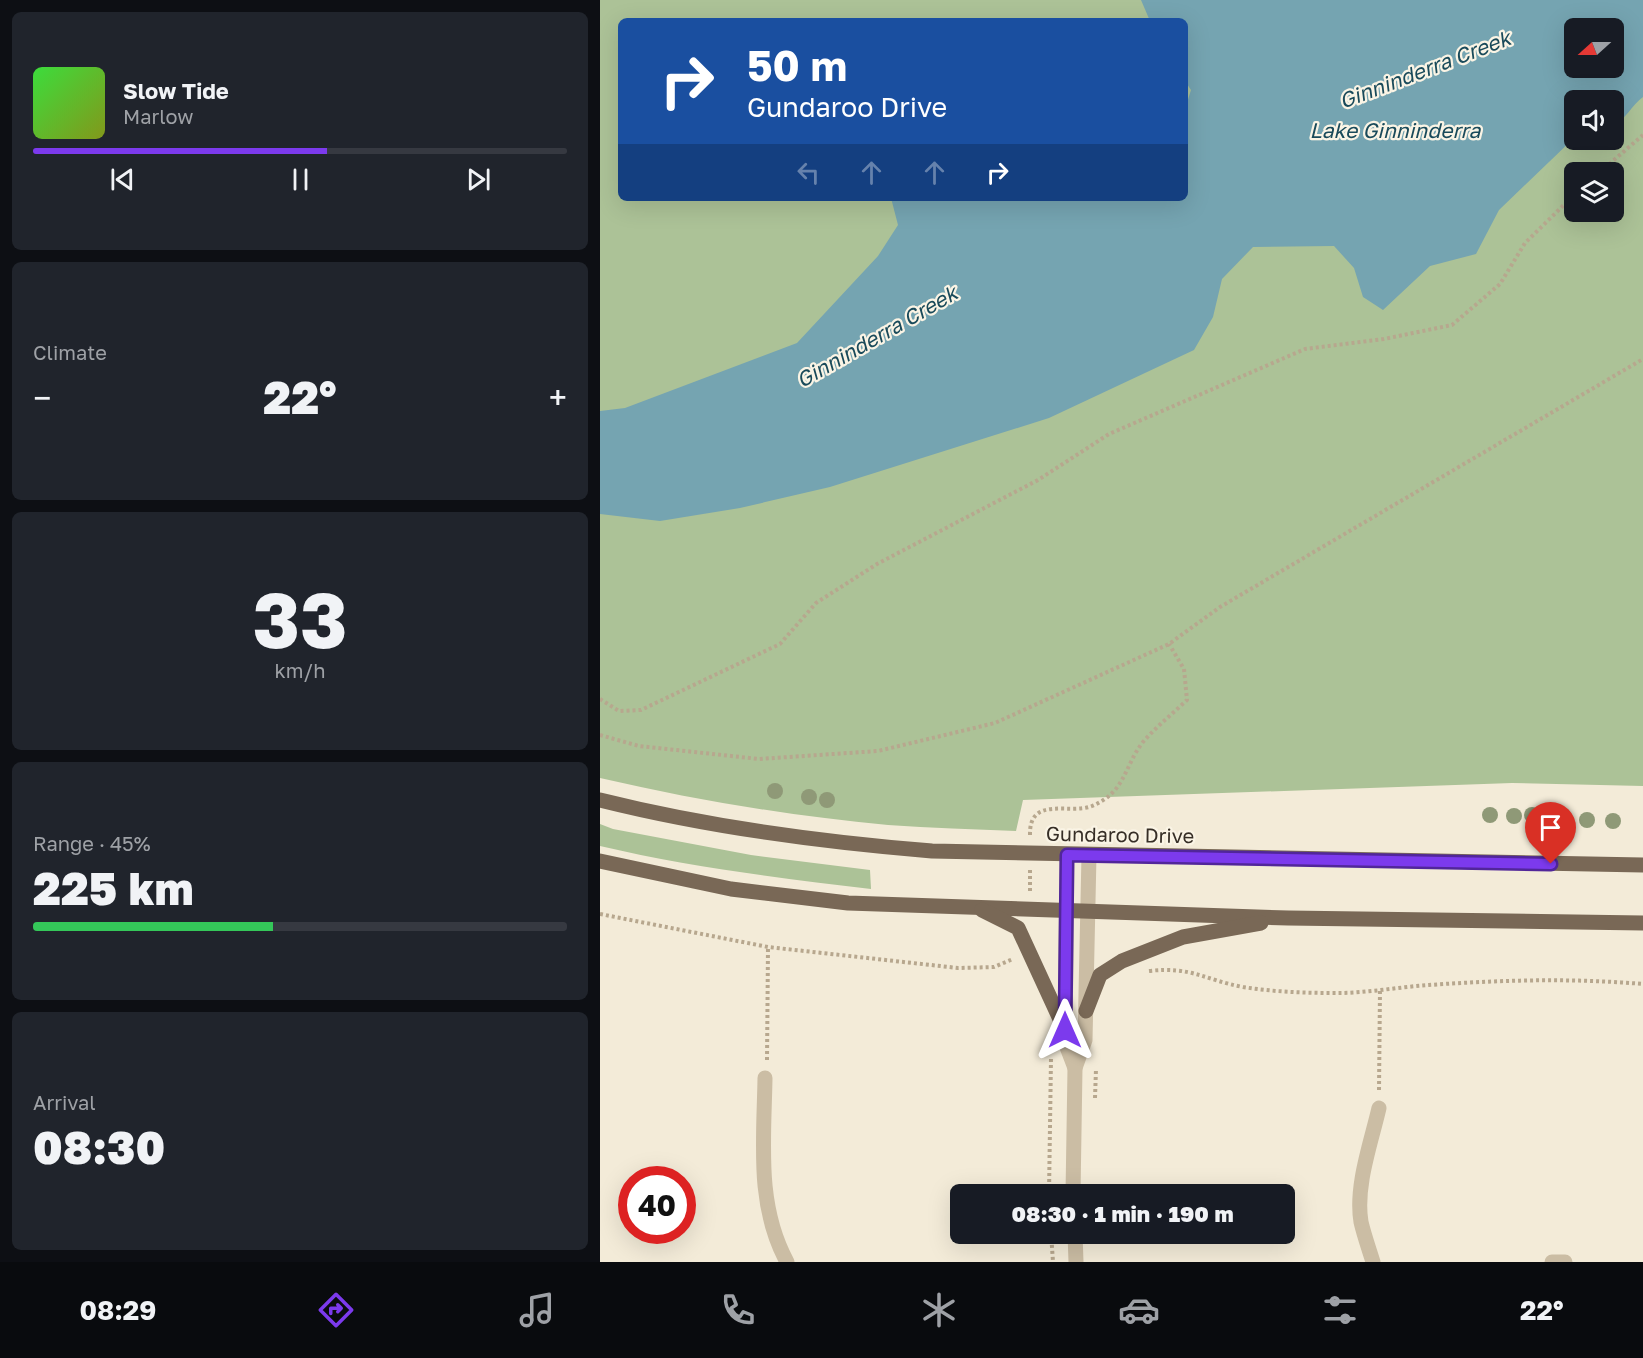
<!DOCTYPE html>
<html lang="en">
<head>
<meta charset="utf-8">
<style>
	body { margin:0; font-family:"Golos Text",sans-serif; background:#20242c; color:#f1f3f6; height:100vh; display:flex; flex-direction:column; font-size:22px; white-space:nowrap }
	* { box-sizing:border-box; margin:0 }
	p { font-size:20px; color:#9ea1a6 }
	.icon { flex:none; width:33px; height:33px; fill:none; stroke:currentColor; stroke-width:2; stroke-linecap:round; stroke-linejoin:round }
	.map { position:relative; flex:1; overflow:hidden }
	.panel { display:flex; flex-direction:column; gap:12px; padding:12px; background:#0d0f14; width:600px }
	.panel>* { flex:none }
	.banner { position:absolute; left:18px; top:18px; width:570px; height:183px; border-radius:9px; box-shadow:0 6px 24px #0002; background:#1a4fa0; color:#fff; overflow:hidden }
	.needle { width:39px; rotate:249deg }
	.buttons { position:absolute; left:964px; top:18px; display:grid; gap:12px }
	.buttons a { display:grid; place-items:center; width:60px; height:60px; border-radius:9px; background:#171b24; box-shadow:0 6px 24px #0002; font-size:30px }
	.speed { position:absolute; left:18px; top:1166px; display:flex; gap:12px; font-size:30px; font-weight:700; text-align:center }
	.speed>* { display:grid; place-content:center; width:78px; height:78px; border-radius:50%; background:#171b24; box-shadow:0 6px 24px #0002; line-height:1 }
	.speed .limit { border:9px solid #d22; background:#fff; color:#111 }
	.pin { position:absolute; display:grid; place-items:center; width:51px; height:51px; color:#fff; margin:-62px -26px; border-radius:50% 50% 50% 0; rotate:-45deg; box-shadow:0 0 6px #0007 }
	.pin .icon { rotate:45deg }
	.me { position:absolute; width:66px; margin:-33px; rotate:0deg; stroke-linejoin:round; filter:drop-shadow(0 0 4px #0008) }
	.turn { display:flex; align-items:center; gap:21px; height:126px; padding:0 30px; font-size:27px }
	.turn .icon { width:78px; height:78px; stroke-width:2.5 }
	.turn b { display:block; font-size:42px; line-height:51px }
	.lanes { display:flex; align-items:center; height:57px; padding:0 30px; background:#0003; justify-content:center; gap:30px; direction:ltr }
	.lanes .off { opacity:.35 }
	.big { font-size:45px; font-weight:800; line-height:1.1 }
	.panel .card { flex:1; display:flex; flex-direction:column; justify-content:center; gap:9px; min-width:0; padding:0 21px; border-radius:9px; background:#20242c }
	.panel .dial { align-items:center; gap:0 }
	.dial b { font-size:78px; line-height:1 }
	.song { display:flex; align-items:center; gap:18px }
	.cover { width:72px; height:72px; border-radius:9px; background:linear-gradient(135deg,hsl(120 70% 55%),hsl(70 70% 35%)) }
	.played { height:6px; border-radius:3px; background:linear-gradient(90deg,#7c3aed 55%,#363941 55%) }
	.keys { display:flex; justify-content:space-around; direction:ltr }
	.heat { display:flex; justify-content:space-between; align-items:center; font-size:33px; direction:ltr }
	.charge { height:9px; border-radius:4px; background:linear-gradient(90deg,#34c759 45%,#363941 0) }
	.trip { position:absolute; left:350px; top:1184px; width:345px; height:60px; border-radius:9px; background:#171b24; box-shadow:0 6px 24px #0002; font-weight:800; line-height:60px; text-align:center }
	.tab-bar { display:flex; height:96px; justify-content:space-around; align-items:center; background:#090b0e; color:#9ea1a6 }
	.tab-bar .icon { width:42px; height:42px }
	.tab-bar .current { color:#7c3aed }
	.tab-bar b { font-size:27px; color:#f1f3f6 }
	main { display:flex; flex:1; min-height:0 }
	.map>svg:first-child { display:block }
</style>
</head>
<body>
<main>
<section class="panel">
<div class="card">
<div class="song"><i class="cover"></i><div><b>Slow Tide</b><p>Marlow</p></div></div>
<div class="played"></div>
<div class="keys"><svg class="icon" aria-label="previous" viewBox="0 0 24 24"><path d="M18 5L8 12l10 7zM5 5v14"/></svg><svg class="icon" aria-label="pause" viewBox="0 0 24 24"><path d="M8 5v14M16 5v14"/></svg><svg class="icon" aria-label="next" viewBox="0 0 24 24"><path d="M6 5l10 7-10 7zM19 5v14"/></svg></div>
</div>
<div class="card"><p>Climate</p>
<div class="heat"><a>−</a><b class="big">22°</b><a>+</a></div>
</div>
<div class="card dial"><b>33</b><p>km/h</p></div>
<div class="card"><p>Range · 45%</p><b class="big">225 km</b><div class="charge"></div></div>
<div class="card"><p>Arrival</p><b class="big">08:30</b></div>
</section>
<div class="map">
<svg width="1043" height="1262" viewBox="0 0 1043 1262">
	<rect width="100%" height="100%" fill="#f3ebd8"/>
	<g fill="#acc297" fill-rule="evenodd">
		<path d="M0 0H1043V786L912 783 423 800 416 831C374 829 331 828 288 825 191 816 95 800 0 778ZM21 21H585V198H21ZM975 28H1014V68H975ZM975 100H1014V140H975ZM975 172H1014V212H975Z"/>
		<path d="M0 824 13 829 151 855 270 870 271 889C180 878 89 867 0 846Z"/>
	</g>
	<path fill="#75a4b1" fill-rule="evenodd" d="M541 0H1043V97C1032 105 1025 120 1014 125V100H975V137L899 210 876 254 830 266 783 310 763 297 754 268 734 246 653 247 622 279 613 317 594 350 449 418 230 487 140 508 60 521 0 514V411L25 408 197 343 278 256 298 225 291 198H585V109L591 90 585 81V21H550ZM975 28H1014V68H975Z"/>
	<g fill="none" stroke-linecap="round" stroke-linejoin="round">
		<g stroke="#b7a78e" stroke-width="4" stroke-dasharray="3 3" stroke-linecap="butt">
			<path d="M1000 172 1043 135"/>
			<path d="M0 699 19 711 41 710 180 644 216 603 277 564 438 480 509 434 705 349 784 339 852 325 900 284 925 243 975 194"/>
			<path d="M0 735 39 746 159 759 278 751 395 723 569 644 620 607 1043 359"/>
			<path d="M430 835C429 795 470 815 492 806 526 792 524 766 543 742 556 727 572 714 587 700L584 669 569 644"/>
			<path d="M430 870V891"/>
			<path d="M0 914 168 947 358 968 394 967 413 959"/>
			<path d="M549 971C591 966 605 980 643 987 674 992 706 993 738 993 767 993 799 987 829 985 900 980 972 978 1043 984"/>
			<path d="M167 1060 168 947"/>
			<path d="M779 1090 780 989"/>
			<path d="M495 1098 496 1069"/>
			<path d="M449 1194 451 1058"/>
			<path d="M451 1233 453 1262"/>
		</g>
		<g stroke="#cbbda4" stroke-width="15">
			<path d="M467 855 465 1042 475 1068"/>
			<path d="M165 1078C164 1141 156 1205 187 1262"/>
			<path d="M473 1194 475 1068 485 1040 489 855"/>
			<path d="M475 1233 476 1262"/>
			<path d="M773 1262C769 1249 764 1235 761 1222 755 1186 771 1143 779 1108"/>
			<path d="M952 1262H965"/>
		</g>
		<g stroke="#796856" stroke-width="15">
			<path d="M0 800C108 827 221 842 332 851L1043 865"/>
			<path d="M0 861 131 889 248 903 688 918 1043 923"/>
			<path d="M382 910 418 928 465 1030"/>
			<path d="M486 1011 500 975 522 961 583 937 661 923"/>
		</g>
	</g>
	<g fill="#8f9977">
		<circle cx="175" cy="791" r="8"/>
		<circle cx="209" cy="797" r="8"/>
		<circle cx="227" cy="800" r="8"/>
		<circle cx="890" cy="815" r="8"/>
		<circle cx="932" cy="815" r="8"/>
		<circle cx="914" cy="816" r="8"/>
		<circle cx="958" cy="819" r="8"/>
		<circle cx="987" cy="820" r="8"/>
		<circle cx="1013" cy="821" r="8"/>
	</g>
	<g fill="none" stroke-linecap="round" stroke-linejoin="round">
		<defs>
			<path id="route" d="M465 1030 467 855 951 864"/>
		</defs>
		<use href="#route" stroke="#51269a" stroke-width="15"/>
		<use href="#route" stroke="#7c3aed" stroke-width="10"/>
	</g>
	<g text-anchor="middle" stroke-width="4.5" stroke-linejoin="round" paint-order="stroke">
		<g font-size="20" fill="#362e26" stroke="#faf4e5">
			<text transform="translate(520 835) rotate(1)" y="7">Gundaroo Drive</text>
		</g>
		<g font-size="21" font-style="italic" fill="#194a5a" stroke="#faf4e5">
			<text transform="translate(825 70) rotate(-21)" y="7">Ginninderra Creek</text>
			<text x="795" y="138">Lake Ginninderra</text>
			<text transform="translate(277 337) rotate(-30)" y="7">Ginninderra Creek</text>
		</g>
	</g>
</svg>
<div class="buttons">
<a><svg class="needle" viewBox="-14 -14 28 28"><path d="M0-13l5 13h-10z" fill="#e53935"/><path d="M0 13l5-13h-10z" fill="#9ea1a6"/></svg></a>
<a><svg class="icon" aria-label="sound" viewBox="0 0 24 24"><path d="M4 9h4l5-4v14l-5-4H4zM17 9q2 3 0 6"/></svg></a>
<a><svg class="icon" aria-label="layers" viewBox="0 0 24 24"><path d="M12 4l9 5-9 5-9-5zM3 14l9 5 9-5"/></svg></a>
</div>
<div class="speed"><div class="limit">40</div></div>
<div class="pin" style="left:951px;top:864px;background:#d93025"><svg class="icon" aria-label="arrive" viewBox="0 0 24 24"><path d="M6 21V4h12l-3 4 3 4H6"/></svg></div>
<svg class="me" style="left:465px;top:1030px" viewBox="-20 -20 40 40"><path d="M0-17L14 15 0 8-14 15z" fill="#7c3aed" stroke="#fff" stroke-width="4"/></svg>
<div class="trip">08:30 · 1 min · 190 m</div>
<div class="banner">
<div class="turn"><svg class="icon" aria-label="right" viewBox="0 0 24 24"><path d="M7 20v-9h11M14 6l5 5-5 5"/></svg><div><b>50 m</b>Gundaroo Drive</div></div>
<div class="lanes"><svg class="icon off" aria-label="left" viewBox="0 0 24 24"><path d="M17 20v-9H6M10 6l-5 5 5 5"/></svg><svg class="icon off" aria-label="ahead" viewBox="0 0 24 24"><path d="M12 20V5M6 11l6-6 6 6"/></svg><svg class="icon off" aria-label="ahead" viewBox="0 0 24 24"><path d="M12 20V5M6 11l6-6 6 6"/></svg><svg class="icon" aria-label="right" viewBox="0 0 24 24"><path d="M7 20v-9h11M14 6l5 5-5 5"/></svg></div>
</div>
</div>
</main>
<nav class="tab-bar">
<b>08:29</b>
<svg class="icon current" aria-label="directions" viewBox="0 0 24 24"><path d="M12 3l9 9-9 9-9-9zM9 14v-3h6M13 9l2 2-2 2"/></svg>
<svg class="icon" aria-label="music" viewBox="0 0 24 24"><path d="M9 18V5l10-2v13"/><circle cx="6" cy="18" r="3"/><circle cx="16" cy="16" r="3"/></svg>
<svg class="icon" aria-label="phone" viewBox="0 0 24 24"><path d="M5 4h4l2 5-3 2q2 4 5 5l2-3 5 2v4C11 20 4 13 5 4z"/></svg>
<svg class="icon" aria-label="climate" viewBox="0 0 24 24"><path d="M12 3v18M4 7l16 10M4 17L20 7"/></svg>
<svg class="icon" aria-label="car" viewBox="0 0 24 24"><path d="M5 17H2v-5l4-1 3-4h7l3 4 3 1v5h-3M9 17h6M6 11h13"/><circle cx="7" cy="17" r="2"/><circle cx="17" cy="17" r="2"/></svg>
<svg class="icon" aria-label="filters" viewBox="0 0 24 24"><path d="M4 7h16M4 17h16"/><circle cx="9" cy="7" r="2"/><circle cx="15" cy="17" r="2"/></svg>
<b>22°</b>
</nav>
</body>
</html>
